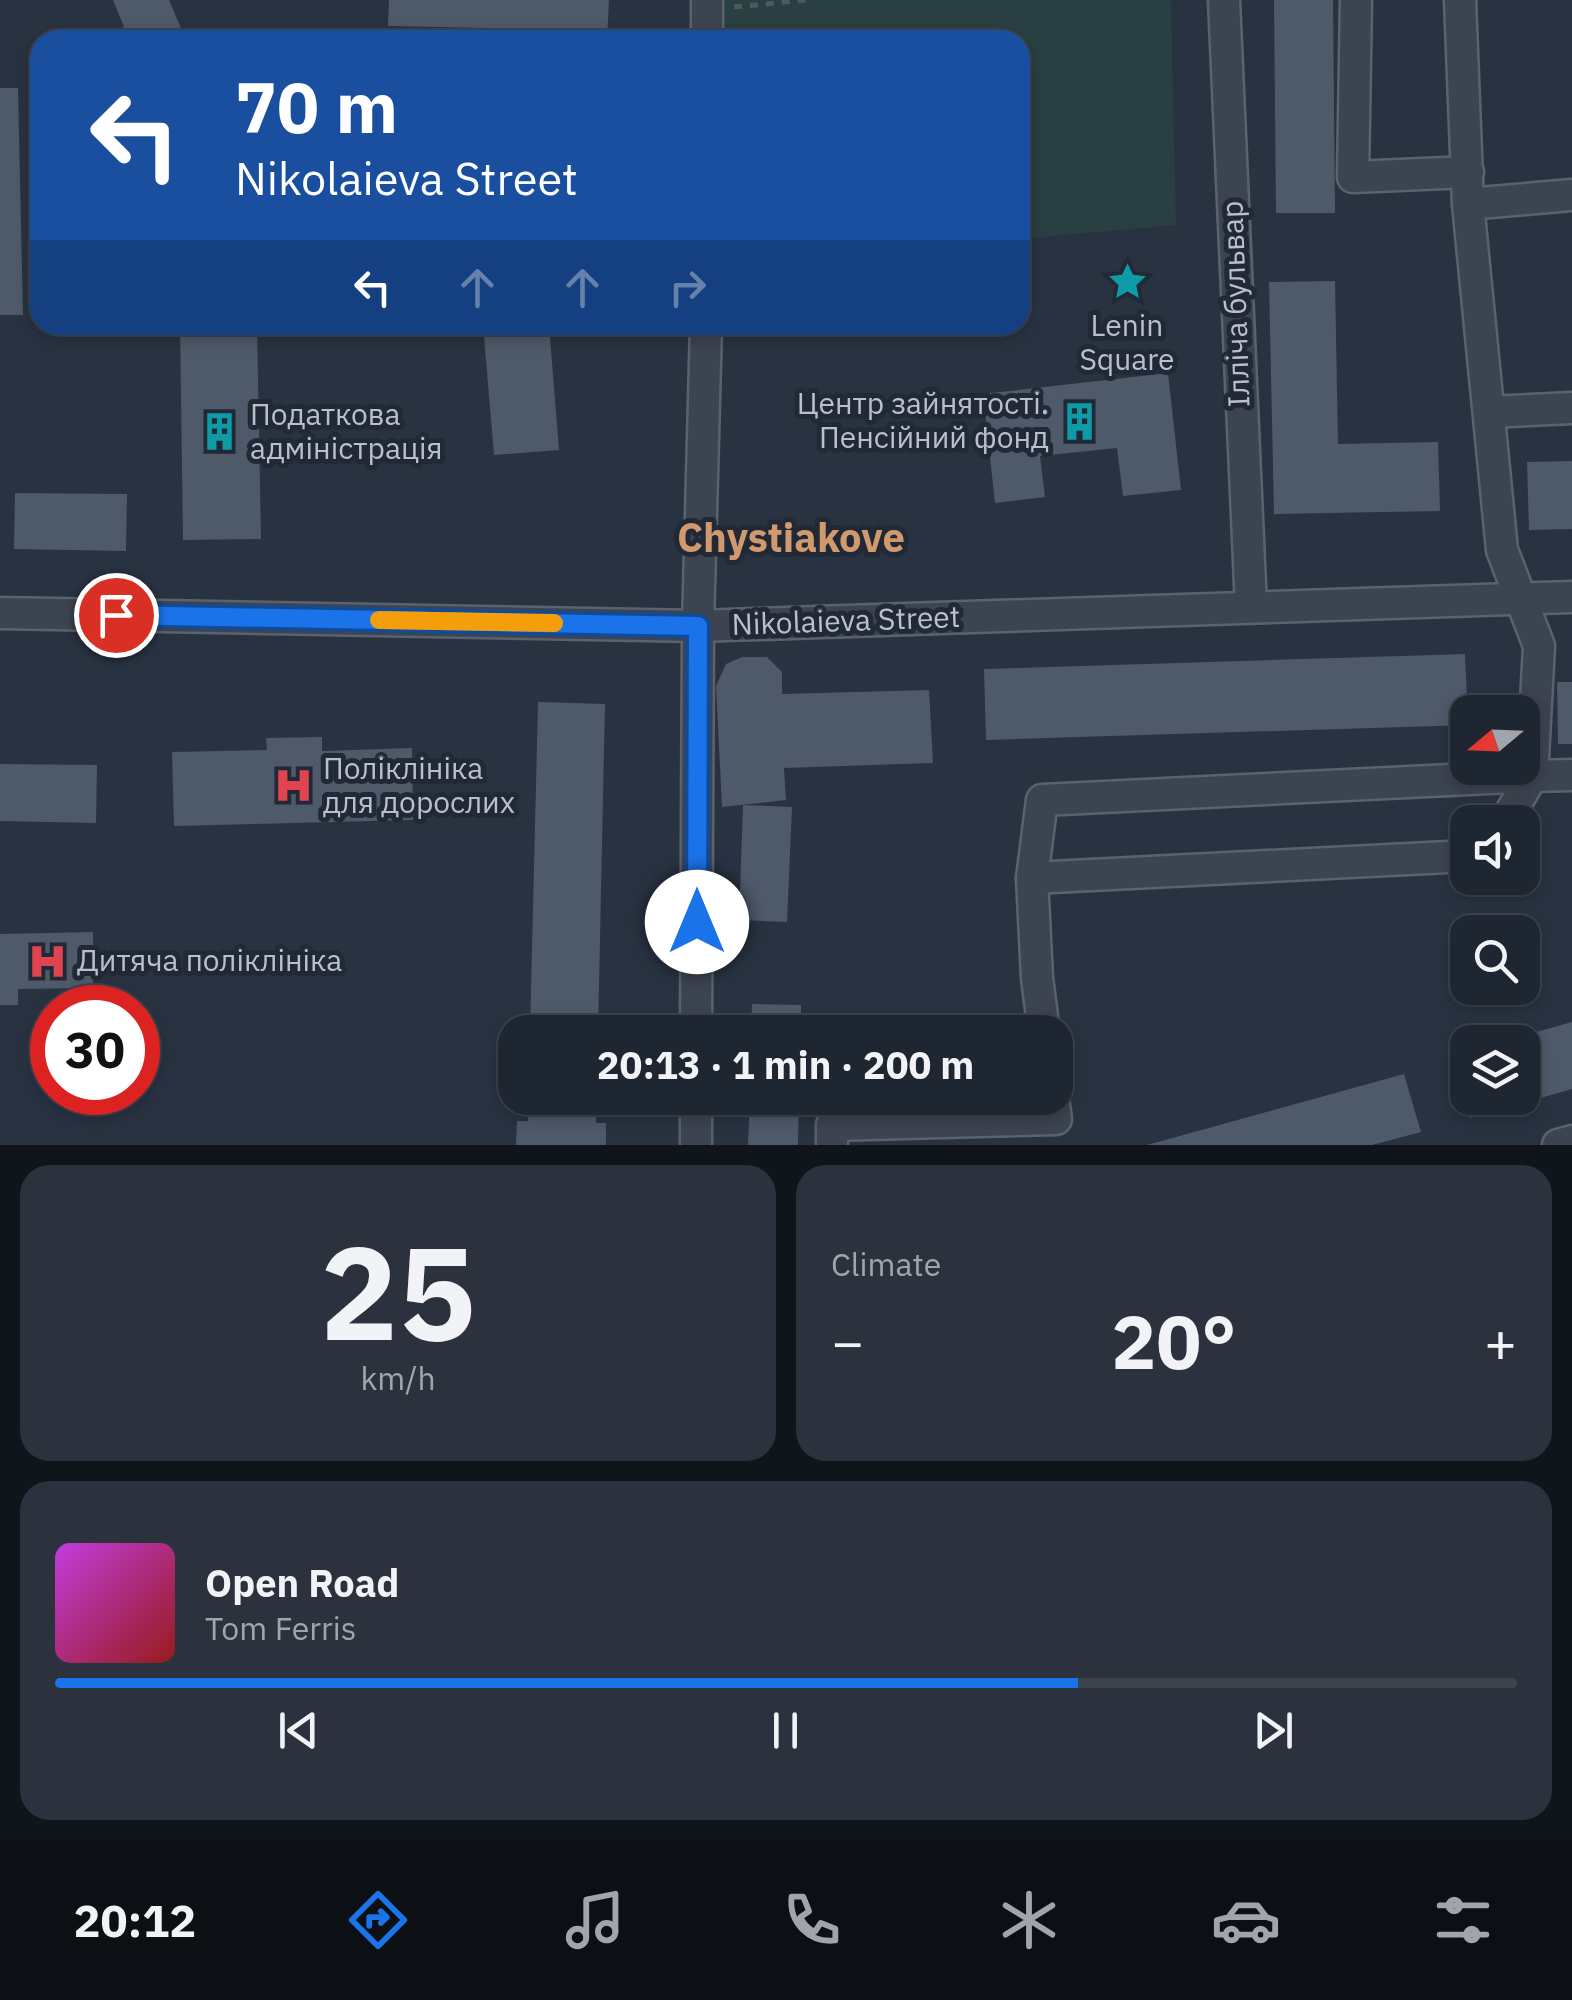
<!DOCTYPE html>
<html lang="en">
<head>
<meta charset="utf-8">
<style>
	body { margin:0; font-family:"IBM Plex Sans",sans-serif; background:#2b323d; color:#f1f3f6; height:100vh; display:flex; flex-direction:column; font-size:38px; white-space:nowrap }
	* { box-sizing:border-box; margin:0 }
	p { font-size:32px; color:#a1a5ab }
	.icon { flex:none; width:55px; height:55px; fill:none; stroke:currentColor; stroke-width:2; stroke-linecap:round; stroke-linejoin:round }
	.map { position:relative; height:1145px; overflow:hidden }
	.sheet { display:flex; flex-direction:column; gap:20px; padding:20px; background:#10151b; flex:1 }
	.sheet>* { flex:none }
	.banner { position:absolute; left:30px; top:30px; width:1000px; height:305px; border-radius:30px; box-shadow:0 5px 15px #0003,0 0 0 2px #3c434d; background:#1a4fa0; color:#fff; overflow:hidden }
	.needle { width:65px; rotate:251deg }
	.buttons { position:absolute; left:1450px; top:695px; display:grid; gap:20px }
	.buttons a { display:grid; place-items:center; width:90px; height:90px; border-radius:20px; background:#1e2631; box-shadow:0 5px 15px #0003,0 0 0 2px #3c434d; font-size:50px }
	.speed { position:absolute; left:30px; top:985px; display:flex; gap:20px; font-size:50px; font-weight:700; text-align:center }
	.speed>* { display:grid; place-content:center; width:130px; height:130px; border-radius:50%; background:#1e2631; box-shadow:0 5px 15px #0003,0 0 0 2px #3c434d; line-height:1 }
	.speed .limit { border:15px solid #d22; background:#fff; color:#111 }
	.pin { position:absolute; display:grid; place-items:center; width:85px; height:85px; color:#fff; margin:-42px; border:5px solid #fff; border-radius:50%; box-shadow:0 2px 10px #0007 }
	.me { position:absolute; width:110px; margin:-55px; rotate:0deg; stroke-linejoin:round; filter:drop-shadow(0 0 8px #0008) }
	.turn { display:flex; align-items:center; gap:35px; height:210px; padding:0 40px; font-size:45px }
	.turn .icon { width:130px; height:130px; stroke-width:2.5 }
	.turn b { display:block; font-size:70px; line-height:85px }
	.lanes { display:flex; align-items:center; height:95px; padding:0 40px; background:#0003; justify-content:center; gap:50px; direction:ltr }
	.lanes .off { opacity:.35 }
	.big { font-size:75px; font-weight:700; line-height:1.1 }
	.sheet .card { flex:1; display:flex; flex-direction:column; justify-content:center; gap:15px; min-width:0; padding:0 35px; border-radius:30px; background:#2b323d }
	.sheet .dial { align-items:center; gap:0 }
	.dial b { font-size:130px; line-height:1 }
	.song { display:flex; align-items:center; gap:30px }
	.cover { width:120px; height:120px; border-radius:15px; background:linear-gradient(135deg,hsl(290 70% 55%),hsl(0 70% 35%)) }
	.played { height:10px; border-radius:5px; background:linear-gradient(90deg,#1a73e8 70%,#3c434d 70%) }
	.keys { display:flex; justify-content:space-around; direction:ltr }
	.heat { display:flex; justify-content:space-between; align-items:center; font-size:55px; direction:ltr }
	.sheet .tiles { flex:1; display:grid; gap:20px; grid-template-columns:1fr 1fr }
	.card:last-child { grid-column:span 2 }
	.trip { position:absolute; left:498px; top:1015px; width:575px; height:100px; border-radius:30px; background:#1e2631; box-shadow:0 5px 15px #0003,0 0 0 2px #3c434d; font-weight:700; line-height:100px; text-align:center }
	.dock { display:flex; height:160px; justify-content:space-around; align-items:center; background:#0c0f14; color:#a1a5ab }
	.dock .icon { width:70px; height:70px }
	.dock .current { color:#1a73e8 }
	.dock b { font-size:45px; color:#f1f3f6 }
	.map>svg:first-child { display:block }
</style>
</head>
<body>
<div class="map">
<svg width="1572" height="1145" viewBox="0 0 1572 1145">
	<rect width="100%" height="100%" fill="#283241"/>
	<path fill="#2a3f42" d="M721 0H1171L1176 225 1020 239V40H719Z"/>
	<g fill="#4e5969">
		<path d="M113 0H169L186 40H110L108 34 124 27Z"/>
		<path d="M389 0H609L607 40H530V29L388 26Z"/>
		<path d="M1274 0H1333L1335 213H1276Z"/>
		<path d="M0 88H18L23 315H0Z"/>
		<path d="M1335 281 1338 444 1438 442 1440 511 1274 514 1269 282Z"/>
		<path d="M180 325H257L261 539 183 540Z"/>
		<path d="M483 325H549L559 450 494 455Z"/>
		<path d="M1168 373 1181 490 1123 496 1117 448 1040 456 1045 497 995 503 983 394Z"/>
		<path d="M1572 461V529L1529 530 1527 462Z"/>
		<path d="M15 493 127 494 126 551 14 549Z"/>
		<path d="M1465 654 1468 725 986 740 984 669Z"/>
		<path d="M742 657H767L782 672V694L929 690 933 763 784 768 786 800 722 807 716 686 726 664Z"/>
		<path d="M1557 682H1572V744H1558Z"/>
		<path d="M538 702 605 704 598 1032H530Z"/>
		<path d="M322 737V751L412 748 413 820 174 826 172 752 267 750 266 738Z"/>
		<path d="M0 764 97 765 96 823 0 821Z"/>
		<path d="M743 805 792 807 787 922 739 920Z"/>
		<path d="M93 932V988L18 989V1005H0V934Z"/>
		<path d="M752 1004 801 1005V1032H751Z"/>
		<path d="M1572 1022V1089L1470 1118 1452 1056 1468 1052V1098H1522V1042L1504 1041Z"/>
		<path d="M1404 1074 1421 1132 1372 1145H1147Z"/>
		<path d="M529 1098H597L596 1123H606V1145H516L517 1121H528Z"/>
		<path d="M750 1098H799L798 1145H748Z"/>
	</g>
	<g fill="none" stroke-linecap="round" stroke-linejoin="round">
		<defs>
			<g id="minor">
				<path d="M1224 0 1251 607"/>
				<path d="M1356 0 1353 177 1468 172"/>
				<path d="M1460 0 1468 204 1502 550 1539 646 1532 776 1572 775"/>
				<path d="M707 40V0"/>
				<path d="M1468 204 1572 195"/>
				<path d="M1490 412 1572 408"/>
				<path d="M0 613 698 626 1572 597"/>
				<path d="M1032 878 1468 856"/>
				<path d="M696 1032 698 626 706 325"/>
				<path d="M1044 1032 1037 978 1032 878 1042 800 1532 776 1505 822"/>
				<path d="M696 1145V1098"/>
				<path d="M832 1145V1125L1056 1119 1053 1098"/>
				<path d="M1558 1145 1572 1141"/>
			</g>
		</defs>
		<use href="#minor" stroke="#5a626e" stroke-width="35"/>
		<path stroke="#485b5e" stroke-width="5" stroke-dasharray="8 8" stroke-linecap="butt" d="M734 7 806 0"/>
		<use href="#minor" stroke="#3c4451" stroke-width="30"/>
	</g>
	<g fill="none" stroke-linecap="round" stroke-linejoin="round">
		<defs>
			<path id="route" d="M116 615 698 626 697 922"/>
		</defs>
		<use href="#route" stroke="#114b97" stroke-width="25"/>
		<use href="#route" stroke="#1a73e8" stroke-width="18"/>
		<path stroke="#f59e0b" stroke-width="18" d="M379 620 554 623"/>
	</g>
	<defs>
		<symbol id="sight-bare" viewBox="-9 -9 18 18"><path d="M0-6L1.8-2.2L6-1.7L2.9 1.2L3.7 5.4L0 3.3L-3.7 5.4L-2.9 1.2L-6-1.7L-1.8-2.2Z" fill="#0f9aa8" stroke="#212936" stroke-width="2.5" paint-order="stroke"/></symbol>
		<symbol id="building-bare" viewBox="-9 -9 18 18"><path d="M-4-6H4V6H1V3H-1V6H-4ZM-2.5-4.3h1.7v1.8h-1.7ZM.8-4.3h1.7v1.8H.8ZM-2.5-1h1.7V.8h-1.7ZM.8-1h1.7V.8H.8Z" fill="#0f9aa8" stroke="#212936" stroke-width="2.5" paint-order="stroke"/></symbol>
		<symbol id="hospital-bare" viewBox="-9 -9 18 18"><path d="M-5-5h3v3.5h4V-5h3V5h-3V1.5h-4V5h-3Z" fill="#e0444e" stroke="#212936" stroke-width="2.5" paint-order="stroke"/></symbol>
	</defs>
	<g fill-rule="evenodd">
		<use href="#sight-bare" x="1100" y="254" width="55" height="55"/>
		<use href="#building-bare" x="1052" y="394" width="55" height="55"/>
		<use href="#building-bare" x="192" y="404" width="55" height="55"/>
		<use href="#hospital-bare" x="266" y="758" width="55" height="55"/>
		<use href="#hospital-bare" x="20" y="934" width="55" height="55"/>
	</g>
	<g text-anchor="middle" stroke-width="10" stroke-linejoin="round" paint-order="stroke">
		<g font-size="30" fill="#b9c0cb" stroke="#212936">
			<text transform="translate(1236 304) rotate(-92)" y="10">Ілліча бульвар</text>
			<text transform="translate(846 621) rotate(-2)" y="10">Nikolaieva Street</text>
		</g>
		<g font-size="30" fill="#b9c0cb" stroke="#212936" text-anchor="start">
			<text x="1127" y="336" text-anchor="middle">Lenin<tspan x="1127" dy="34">Square</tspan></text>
			<text x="1049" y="414" text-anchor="end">Центр зайнятості.<tspan x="1049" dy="34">Пенсійний фонд</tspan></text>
			<text x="250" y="425">Податкова<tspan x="250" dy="34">адміністрація</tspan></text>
			<text x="323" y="779">Поліклініка<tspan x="323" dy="34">для дорослих</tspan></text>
			<text x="77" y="971">Дитяча поліклініка</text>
		</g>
		<g font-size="40" font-weight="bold" fill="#d0996e" stroke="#212936">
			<text x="791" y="552">Chystiakove</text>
		</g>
	</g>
</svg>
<div class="buttons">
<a><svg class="needle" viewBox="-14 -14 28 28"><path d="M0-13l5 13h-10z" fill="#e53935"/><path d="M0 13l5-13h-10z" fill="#a1a5ab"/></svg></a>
<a><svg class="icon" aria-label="sound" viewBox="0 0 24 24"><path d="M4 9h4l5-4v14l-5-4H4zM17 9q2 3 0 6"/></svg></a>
<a><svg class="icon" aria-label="search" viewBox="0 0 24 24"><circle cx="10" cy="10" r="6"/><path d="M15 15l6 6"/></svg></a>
<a><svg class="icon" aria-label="layers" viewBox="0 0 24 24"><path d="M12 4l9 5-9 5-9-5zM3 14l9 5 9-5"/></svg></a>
</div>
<div class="speed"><div class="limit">30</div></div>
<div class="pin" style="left:116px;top:615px;background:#d93025"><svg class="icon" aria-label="arrive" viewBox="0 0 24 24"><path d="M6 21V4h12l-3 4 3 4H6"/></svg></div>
<svg class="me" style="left:697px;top:922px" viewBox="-20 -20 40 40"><circle r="19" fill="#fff"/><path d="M0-13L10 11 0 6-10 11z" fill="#1a73e8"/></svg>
<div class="trip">20:13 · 1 min · 200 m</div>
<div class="banner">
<div class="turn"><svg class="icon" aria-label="left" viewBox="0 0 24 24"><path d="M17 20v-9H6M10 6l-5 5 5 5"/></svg><div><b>70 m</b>Nikolaieva Street</div></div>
<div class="lanes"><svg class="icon" aria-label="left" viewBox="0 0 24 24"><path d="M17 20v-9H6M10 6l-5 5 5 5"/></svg><svg class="icon off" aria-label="ahead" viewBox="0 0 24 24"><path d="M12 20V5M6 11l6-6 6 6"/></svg><svg class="icon off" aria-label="ahead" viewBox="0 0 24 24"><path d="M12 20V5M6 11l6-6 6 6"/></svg><svg class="icon off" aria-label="right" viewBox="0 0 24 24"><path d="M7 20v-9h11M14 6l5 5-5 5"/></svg></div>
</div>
</div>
<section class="sheet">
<div class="tiles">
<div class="card dial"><b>25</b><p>km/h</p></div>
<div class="card"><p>Climate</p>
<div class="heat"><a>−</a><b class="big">20°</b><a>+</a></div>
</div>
<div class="card">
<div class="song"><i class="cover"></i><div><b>Open Road</b><p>Tom Ferris</p></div></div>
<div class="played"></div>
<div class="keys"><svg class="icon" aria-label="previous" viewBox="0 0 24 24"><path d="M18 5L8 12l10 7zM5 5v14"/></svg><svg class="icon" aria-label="pause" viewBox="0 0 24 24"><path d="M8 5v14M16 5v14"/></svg><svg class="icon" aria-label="next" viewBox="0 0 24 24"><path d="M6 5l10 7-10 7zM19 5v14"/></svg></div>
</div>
</div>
</section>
<nav class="dock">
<b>20:12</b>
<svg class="icon current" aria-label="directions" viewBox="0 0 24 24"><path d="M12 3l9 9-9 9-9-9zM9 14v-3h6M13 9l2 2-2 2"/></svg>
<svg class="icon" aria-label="music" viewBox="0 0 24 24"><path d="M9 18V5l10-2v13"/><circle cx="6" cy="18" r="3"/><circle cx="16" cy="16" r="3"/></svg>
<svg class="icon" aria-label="phone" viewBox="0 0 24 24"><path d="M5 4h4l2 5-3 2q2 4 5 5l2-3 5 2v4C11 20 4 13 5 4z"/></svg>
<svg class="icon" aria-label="climate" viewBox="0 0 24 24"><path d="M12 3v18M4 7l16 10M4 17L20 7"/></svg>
<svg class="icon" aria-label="car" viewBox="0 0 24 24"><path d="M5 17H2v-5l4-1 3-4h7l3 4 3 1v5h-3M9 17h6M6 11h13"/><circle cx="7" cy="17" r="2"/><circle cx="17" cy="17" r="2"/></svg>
<svg class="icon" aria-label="filters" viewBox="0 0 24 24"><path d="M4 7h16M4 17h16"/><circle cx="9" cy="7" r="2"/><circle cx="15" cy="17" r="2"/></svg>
</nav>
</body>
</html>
